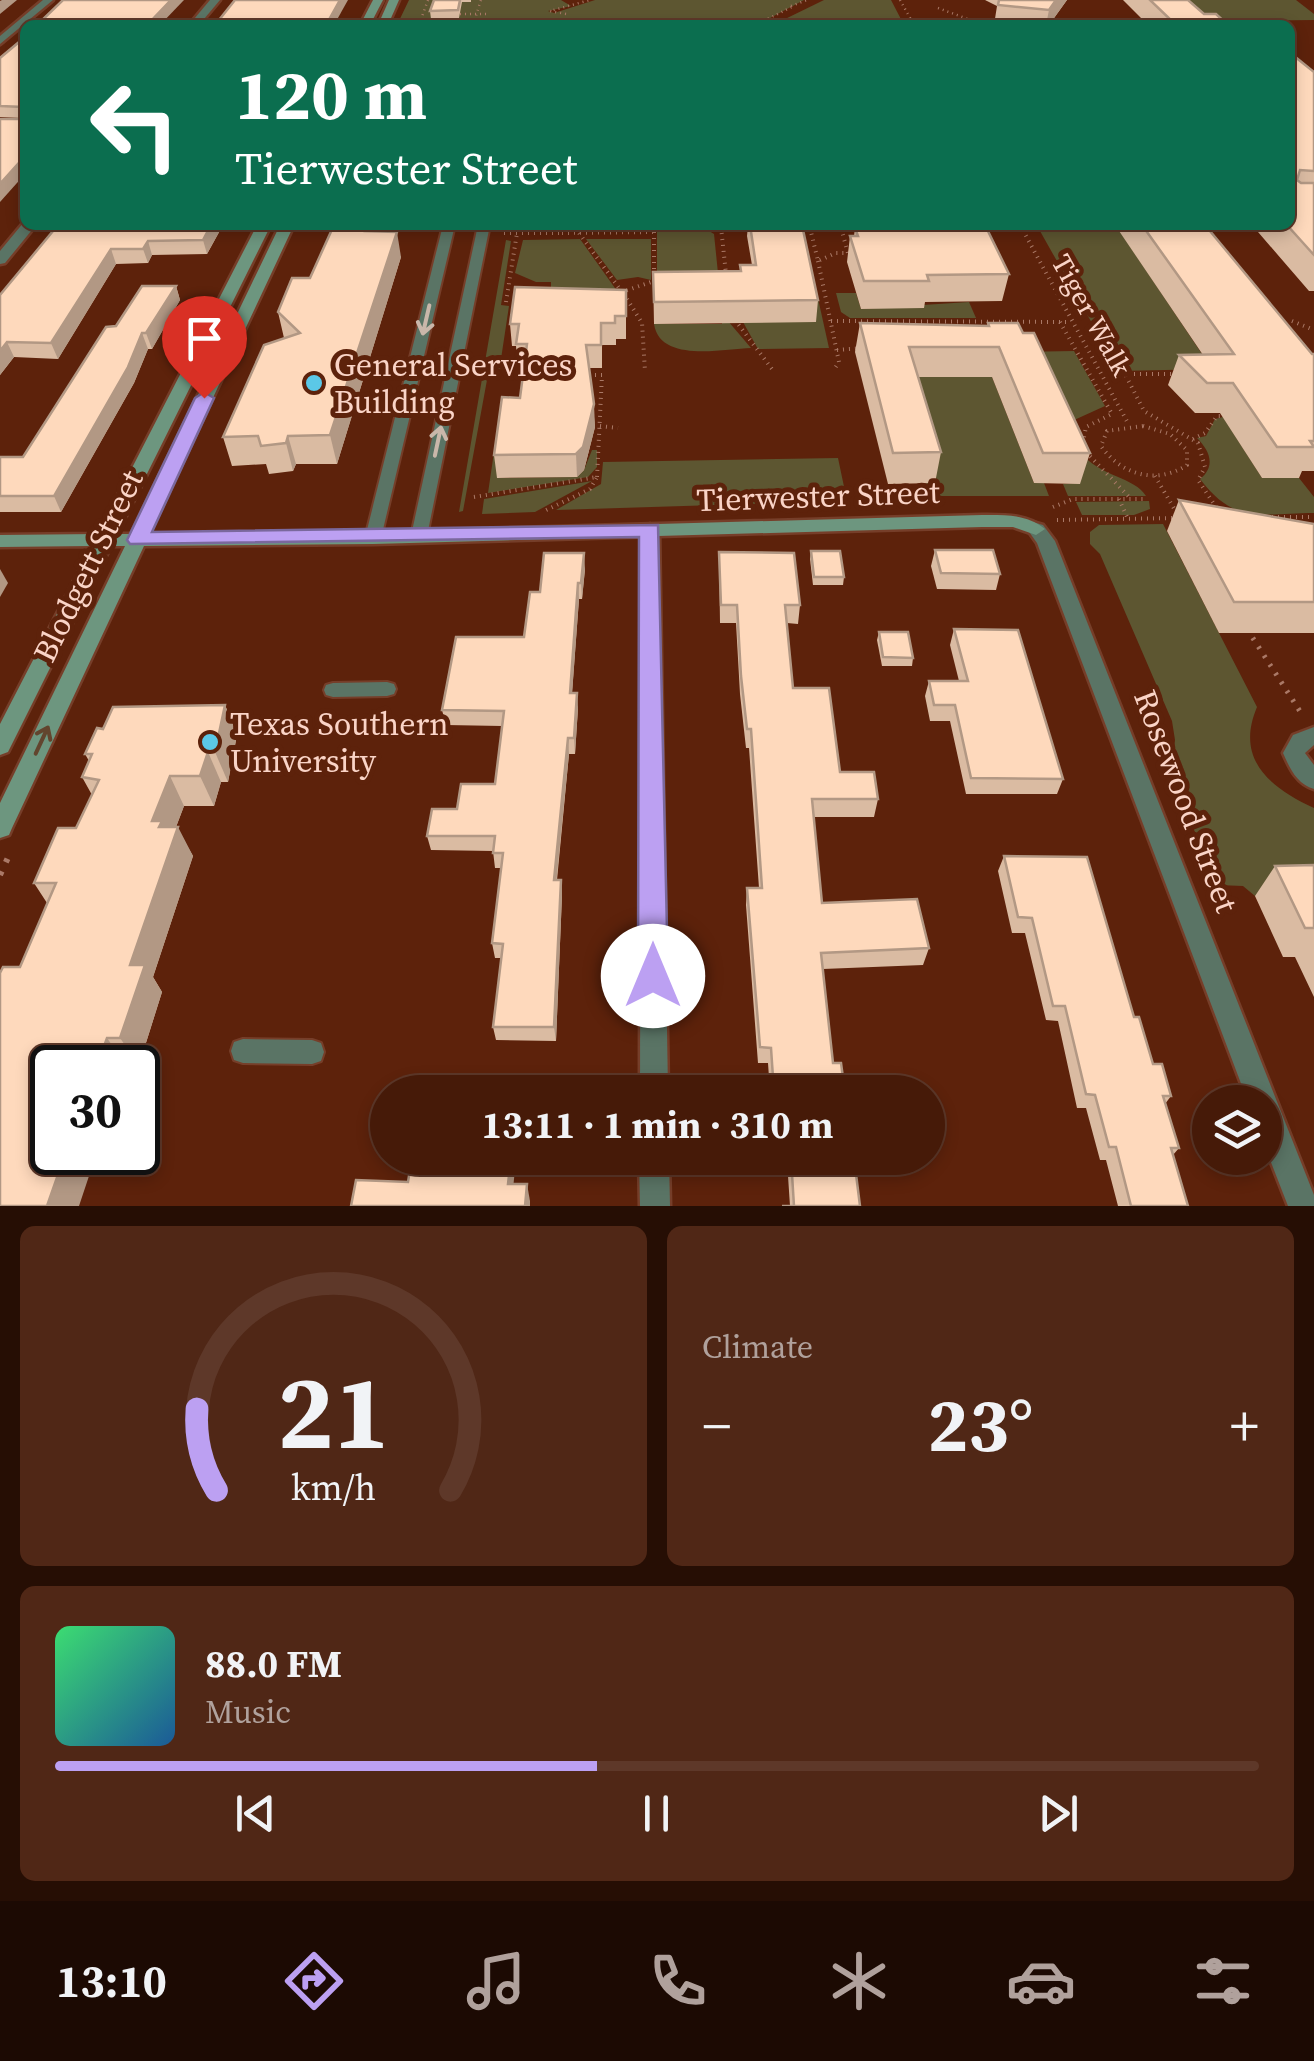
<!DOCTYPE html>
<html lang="en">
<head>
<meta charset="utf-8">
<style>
	body { margin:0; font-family:"Source Serif 4",serif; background:#502716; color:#f1f3f6; height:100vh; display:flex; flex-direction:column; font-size:38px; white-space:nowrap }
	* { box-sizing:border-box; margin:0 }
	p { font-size:32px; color:#b0a19c }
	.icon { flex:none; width:55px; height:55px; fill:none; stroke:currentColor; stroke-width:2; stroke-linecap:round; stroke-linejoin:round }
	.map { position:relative; height:1206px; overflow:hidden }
	.details { display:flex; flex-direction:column; gap:20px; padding:20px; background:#260e04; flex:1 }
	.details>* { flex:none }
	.hud { position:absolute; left:20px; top:20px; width:1275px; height:210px; border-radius:15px; box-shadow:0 5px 15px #0003,0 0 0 2px #5e3829; background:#0b6e4f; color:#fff; overflow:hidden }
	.controls { position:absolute; left:1192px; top:1085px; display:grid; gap:20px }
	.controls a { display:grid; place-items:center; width:90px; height:90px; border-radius:50%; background:#461a08; box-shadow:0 5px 15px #0003,0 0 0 2px #5e3829; font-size:50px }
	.speed { position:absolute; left:30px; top:1045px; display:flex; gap:20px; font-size:50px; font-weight:700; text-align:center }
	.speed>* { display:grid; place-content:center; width:130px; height:130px; border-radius:50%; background:#461a08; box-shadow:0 5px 15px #0003,0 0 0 2px #5e3829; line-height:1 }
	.speed .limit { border:5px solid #111; border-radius:15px; background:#fff; color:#111 }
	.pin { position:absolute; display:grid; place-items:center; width:85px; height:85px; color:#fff; margin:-102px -42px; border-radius:50% 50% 50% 0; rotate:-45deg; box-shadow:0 0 10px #0007 }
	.pin .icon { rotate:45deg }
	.me { position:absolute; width:110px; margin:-55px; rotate:0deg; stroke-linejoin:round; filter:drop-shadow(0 0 8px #0008) }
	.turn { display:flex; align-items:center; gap:35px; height:210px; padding:0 50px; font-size:45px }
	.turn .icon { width:130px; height:130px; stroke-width:2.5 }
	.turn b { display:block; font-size:70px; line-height:85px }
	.big { font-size:75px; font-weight:700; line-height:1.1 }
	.details .widget { flex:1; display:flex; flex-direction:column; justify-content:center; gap:15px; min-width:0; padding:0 35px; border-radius:15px; background:#502716 }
	.details .dial { align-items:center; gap:0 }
	.dial svg { height:260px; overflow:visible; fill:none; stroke:#5e3829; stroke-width:7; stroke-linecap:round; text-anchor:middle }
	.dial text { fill:#f1f3f6; stroke:none }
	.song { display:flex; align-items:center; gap:30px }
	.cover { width:120px; height:120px; border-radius:15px; background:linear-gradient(135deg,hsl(140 70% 55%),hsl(210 70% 35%)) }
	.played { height:10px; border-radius:5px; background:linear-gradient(90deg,#bca0f2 45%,#5e3829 45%) }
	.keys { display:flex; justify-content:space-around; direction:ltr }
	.heat { display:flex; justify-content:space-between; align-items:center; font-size:55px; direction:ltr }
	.details .tiles { flex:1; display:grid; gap:20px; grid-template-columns:1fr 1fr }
	.widget:last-child { grid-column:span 2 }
	.trip { position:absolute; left:370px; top:1075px; width:575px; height:100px; border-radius:50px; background:#461a08; box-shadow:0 5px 15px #0003,0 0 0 2px #5e3829; font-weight:700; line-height:100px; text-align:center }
	.menu { display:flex; height:160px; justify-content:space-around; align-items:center; background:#1c0a03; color:#b0a19c }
	.menu .icon { width:70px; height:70px }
	.menu .selected { color:#bca0f2 }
	.menu b { font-size:45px; color:#f1f3f6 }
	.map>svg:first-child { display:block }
</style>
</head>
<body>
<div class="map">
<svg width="1314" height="1206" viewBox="0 0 1314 1206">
	<rect width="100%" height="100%" fill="#5d220b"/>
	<g fill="#5d5631">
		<path d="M409 0H561L571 6 548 11 554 13 595 0H804L757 25H397Z"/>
		<path d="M824 0H891L904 25 758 24 771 19 781 21Z"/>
		<path d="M1167 0H1296L1314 14V20L1219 21Z"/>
		<path d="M1119 230 1212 369 1119 371 1040 231Z"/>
		<path d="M709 231 714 234 719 283 657 278V232Z"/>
		<path d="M580 239 622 298 551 301V282H536L515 273 523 240Z"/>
		<path d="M586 239H651V280L638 277 617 280Z"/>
		<path d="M506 240 511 241 501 305 509 306 501 359 517 368 489 369 463 511 459 512Z"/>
		<path d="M813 276 829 348 758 349 743 322Z"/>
		<path d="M836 293H856L861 309 969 302 976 318H850L841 312Z"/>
		<path d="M722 314 751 348C722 349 660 363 654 324H722Z"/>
		<path d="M1074 351 1105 406 1072 421 1011 352Z"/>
		<path d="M904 377H992L1034 483H1044L1049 496H929Z"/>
		<path d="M1223 417 1262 478H1299L1314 497V513C1260 513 1236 526 1200 479 1216 466 1210 451 1197 438L1206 436 1215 419Z"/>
		<path d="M592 450H597V467L588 477 488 493 494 452H501L498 478 577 477 584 470Z"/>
		<path d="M1080 452C1100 477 1135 477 1146 496H1068L1063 484 1080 483Z"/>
		<path d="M838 458 847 501 556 510 601 484 603 462Z"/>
		<path d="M592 481 535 512 482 514 484 499Z"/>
		<path d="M1149 501 1150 509 1134 515H1082L1076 502Z"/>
		<path d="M1163 524 1257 707C1235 759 1269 787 1314 808V895L1255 896 1243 886 1218 885 1171 777 1175 740 1172 721 1100 554 1090 544V532L1099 525Z"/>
	</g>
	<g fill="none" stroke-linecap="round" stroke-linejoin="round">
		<defs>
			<g id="lane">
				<path d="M443 225H455L381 538 373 543 365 538Z"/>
				<path d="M478 225H490L427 536 419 541 411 536Z"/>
				<path d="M387 682 394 684 396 689 394 694 387 696 333 697 326 695 324 690 326 685 333 683Z"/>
				<path d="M243 1039 312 1040 321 1043 324 1052 321 1061 312 1064 243 1063 234 1060 231 1051 234 1042Z"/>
			</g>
			<g id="street">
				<path d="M43 0H53L0 44V36Z"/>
				<path d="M210 0H220L199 25H189Z"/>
				<path d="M24 222 25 225H36L5 263 0 264V251Z"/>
				<path d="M1036 523 1043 525 1055 541 1314 1195V1206H1288L1265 1147V1102H1248L1037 543 1027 529Z"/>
				<path d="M650 524 659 530 668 1092H640L641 530Z"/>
				<path d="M1314 727V745L1305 753 1314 765V789C1297 784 1290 769 1283 753L1293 735Z"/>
				<path d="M639 1158H669L670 1206H640Z"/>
			</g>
			<g id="secondary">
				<path d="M373 0H383L370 25H360Z"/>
				<path d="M389 0H399L388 25H378Z"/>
				<path d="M257 225H271L117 534H131L280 225H294L149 534 373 532 982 515C1005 515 1027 514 1045 529L1036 535 1013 527H982L373 544 144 546 12 828 9 835 0 838V803L125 546H111L8 752 0 755V724L92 546 0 547V535L98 534Z"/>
			</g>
		</defs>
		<use href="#lane" stroke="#763e29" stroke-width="4"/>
		<use href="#street" stroke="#763e29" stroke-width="5"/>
		<use href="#secondary" stroke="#763e29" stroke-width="5"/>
		<g stroke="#aa7967" stroke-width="2.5" stroke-dasharray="1 4" stroke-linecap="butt">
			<path d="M900 0 914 25"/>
			<path d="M791 6 807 0"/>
			<path d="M938 8 984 25"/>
			<path d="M460 14H486"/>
			<path d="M566 14 550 11 590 0"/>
			<path d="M759 23 792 7"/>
			<path d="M413 25 420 22 428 0"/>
			<path d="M473 25 481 0"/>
		</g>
		<g stroke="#aa7967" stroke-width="4" stroke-dasharray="1 5" stroke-linecap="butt">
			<path d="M1020 225 1129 425"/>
			<path d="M980 226 1021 225"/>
			<path d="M721 227 726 274"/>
			<path d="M800 227 869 228"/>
			<path d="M810 228 818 261 836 253H848L841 228"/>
			<path d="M654 232V279"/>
			<path d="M504 233H562L565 225"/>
			<path d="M562 233 654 232V227H754"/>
			<path d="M579 233 622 292 654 281"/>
			<path d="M818 261 839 362 835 368"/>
			<path d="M627 299 642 323 645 371"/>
			<path d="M506 302 517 233"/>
			<path d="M735 320 772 369"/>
			<path d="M831 321 1070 322"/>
			<path d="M1292 321 1314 330"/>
			<path d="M1060 322 1112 414 1086 427 1083 442"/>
			<path d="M837 350 863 348"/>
			<path d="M1177 374H1125L1144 411 1198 443 1205 467 1198 480 1218 510"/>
			<path d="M583 375H602L597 477"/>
			<path d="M600 426 618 428"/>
			<path d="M1143 426 1170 434 1187 450V465C1157 485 1121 475 1101 446L1107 431Z"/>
			<path d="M1193 439 1205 433 1217 416H1229"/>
			<path d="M1086 452 1131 499"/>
			<path d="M1155 476 1179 517"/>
			<path d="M474 497 597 477 590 489 542 512"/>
			<path d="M1119 499 1128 519"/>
			<path d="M1053 507 1073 499H1147"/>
			<path d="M1272 517H1314"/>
			<path d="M1057 520 1176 518"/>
		</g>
		<path stroke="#aa7967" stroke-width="5" stroke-dasharray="2.5 8" stroke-linecap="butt" d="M1247 629 1303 716"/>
		<path stroke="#aa7967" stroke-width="6" stroke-dasharray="4 10" stroke-linecap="butt" d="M0 875 11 851"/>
		<use href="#lane" fill="#5a7465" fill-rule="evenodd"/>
		<use href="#street" fill="#5a7465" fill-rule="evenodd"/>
		<use href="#secondary" fill="#6d967f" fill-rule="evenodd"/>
	</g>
	<g fill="#dabba2">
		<path d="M434 0H471V2H462L459 18 431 19 430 11Z"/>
		<path d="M985 0H1067L1049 25H994L997 6Z"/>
		<path d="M1123 0H1188L1204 14 1228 25H1148Z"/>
		<path d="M25 37V174L21 118 0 117V58Z"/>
		<path d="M1290 55 1314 72V291H1309L1252 225H1290Z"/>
		<path d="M58 225H223L207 254 152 255 148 263 116 264 58 359 14 357 0 375V295Z"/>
		<path d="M334 225H381L379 231 401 257 337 464H296L293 471 269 474 266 464 232 466 223 437 284 338 278 312 310 278Z"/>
		<path d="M748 225H802L818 300 816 322 654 324 653 272 740 271V265H752L747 236Z"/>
		<path d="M865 225H985L1009 274 1002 301 925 302 924 308 861 309 847 262 850 236H854L855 228H865Z"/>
		<path d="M1115 225H1205L1312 354H1314V471H1302L1299 478H1262L1220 413H1195L1168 385 1179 355H1203Z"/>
		<path d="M176 286 180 300 152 349H148L134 383 61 512H0V457H23L116 326Z"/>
		<path d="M626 290V339H616V345H602V368H589L595 427 584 470 577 477 497 478 494 455 520 398 524 367H518L516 346H512L510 324Z"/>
		<path d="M860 323 987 326 988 323 1023 333 1090 453 1080 484 1034 483 992 377H918L941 452 935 483 888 484 855 352Z"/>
		<path d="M1179 500 1314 524V633H1219L1167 531Z"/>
		<path d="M935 550 1000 574 996 590 937 589 931 566Z"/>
		<path d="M811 551 844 577 843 585H813L810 559Z"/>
		<path d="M719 552 800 605 798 624 787 623 793 688 840 772 878 799 874 817H813L822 903 929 948 923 965 823 969 833 1063 845 1092H770L768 1063H758L746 905 747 888H759L749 748H746L740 694 736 623H720Z"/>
		<path d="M585 569 582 599H579L572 693 578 708 575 754H569L557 880H561L562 895 556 1041 496 1040 493 1027 501 958H495L492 943 502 868H495L493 851 431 850 427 836 457 809 495 784 502 726 446 725 442 710 524 637 540 592Z"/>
		<path d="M954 629 1063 779 1057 794H966L950 721H930L925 696 929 681H959L950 645Z"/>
		<path d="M879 632 913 658 912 666H882L877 640Z"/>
		<path d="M225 705 237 735 228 782H221L214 806H184L176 827 193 856 153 977 162 992 139 1065H126L125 1068H52L20 967 47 903 34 883 76 828 92 795 82 777 89 761 85 754 103 729Z"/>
		<path d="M1004 856 1134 1017 1153 1064 1171 1096 1165 1104 1179 1148 1173 1155 1188 1206H1118L1106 1160H1100L1086 1108H1077L1058 1021 1046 1020 1025 933H1012L998 871Z"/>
		<path d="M1314 865V997L1295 957H1283L1255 896 1275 866Z"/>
		<path d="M774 1158H854L860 1206H790L787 1161H775Z"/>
	</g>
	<g fill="#b29884">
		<path d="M2 0H17L0 14V1Z"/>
		<path d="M171 0H184L160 25H147Z"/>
		<path d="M340 0H348L334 25H326Z"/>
		<path d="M1056 0H1067L1049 25H1046L1049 10Z"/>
		<path d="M25 156V174L0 202V184Z"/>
		<path d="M211 225H223L207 254 203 240Z"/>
		<path d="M367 225H381L369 257 365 231Z"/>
		<path d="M397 232 401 257 337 464 330 435Z"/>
		<path d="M148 241 152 255 148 263 143 249Z"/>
		<path d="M111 249 116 264 58 359 51 343Z"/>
		<path d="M176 286 180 300 152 349 146 333Z"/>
		<path d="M142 333 148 349 134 383 61 512 54 496Z"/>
		<path d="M7 342 14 357 0 375V351Z"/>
		<path d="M594 404 595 427 584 470 577 477 576 454Z"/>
		<path d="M288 436 296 464 293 471 286 443Z"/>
		<path d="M584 553 585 569 582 599 581 583Z"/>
		<path d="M0 569 8 583 0 597Z"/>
		<path d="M578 583 579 599 571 708 570 693Z"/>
		<path d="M577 693 578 708 575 754 574 738Z"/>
		<path d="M225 705 237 735 228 782 215 752Z"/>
		<path d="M568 738 569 754 555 895 554 880Z"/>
		<path d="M208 752 221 782 214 806 200 776Z"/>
		<path d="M170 776 184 806 171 840 178 827 193 856 153 977 162 992 139 1065 120 1038 152 821Z"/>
		<path d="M561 880 562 895 556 1041 554 1027Z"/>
		<path d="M107 1038 126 1065 125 1068H96Z"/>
		<path d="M66 1152H97L79 1206H47Z"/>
		<path d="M511 1158H516L512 1200 508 1184Z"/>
		<path d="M527 1184 530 1201V1206H525Z"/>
	</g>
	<g fill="#fed9bc" stroke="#b29884" stroke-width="2.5">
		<path d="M63 0H171L147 25H37Z"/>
		<path d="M235 0H340L326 25H215Z"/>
		<path d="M434 0H460L458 10 430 11Z"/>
		<path d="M999 0H1056L1049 10 998 5Z"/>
		<path d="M1150 0H1188L1204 14H1216L1228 25H1176Z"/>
		<path d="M735 21H836L838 25H736Z"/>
		<path d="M25 37V156L0 184V119H20L23 107 0 106V58Z"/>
		<path d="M1290 55 1294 56 1314 72V171L1300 170 1297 180 1301 183H1314V255L1287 225H1290V184H1292L1290 182Z"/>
		<path d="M58 225H211L203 240 148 241 143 249H111L51 343 7 342 0 351V295Z"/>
		<path d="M334 225H367L365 231 397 232 330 435 288 436 286 443 261 446 258 436 223 437 264 345 300 333 278 312 292 278H310Z"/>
		<path d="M750 225H802L818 300 654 302 653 272 741 271 740 265H756Z"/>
		<path d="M869 225H985L1009 274 927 275 929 281H864L850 236H858L855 228H870Z"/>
		<path d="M1142 225H1205L1312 354H1314V441H1310L1314 447H1277L1233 383H1207L1179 355 1234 354Z"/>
		<path d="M142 286H176L146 333H142L128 367 54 496H0V457H23L106 327 116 326Z"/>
		<path d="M515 287 626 290V316H615V323H601V345H586L594 404 583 447 576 454 494 455 502 397 520 398 527 344H516L519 324H510Z"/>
		<path d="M860 323 989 326 988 323H1018L1023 333H1034L1090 453H1043L999 347H909L941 452 893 453Z"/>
		<path d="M1179 500 1314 524V602H1234Z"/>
		<path d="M935 550H993L1000 574 941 573Z"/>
		<path d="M811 551H840L844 577H814Z"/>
		<path d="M719 552 794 553 800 605H785L793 688H829L840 772H874L878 799H812L822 903 917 899 929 948 821 953 833 1063H841L845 1092H774L771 1048 760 1047 747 888H762L751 729H747L741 676 737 605H721Z"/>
		<path d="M544 553H584L581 583H578L570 693H577L574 738H568L554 880H561L554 1027H493L503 944 492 943 503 853H493L495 836H427L432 809H457L461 784H495L504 711 442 710 456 637H524L530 592H540Z"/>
		<path d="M954 629 1018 630 1063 779 971 778 955 705H934L929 681H968Z"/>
		<path d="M879 632H908L913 658 883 657Z"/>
		<path d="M225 705 215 752H208L200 776H170L152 821H162L159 827H178L130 965H145L120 1038H107L96 1068H52V1152H66L47 1206H0V973L3 967H20L56 883H34L58 828H76L99 780 82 777 92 754H85L97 728 103 729 113 707Z"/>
		<path d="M1004 856 1087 857 1134 1017H1139L1153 1064H1162L1171 1096H1163L1179 1148H1171L1188 1206H1131L1116 1147H1109L1095 1095 1086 1094 1065 1006H1053L1032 918 1018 917Z"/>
		<path d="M1314 865V928H1305L1275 866Z"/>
		<path d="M507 1080 549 1081 548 1092H422L424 1085 506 1087Z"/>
		<path d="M412 1158H511L508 1184H527L525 1206H351L356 1180 408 1182Z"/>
		<path d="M791 1158H854L860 1206H782H794Z"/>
	</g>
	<defs><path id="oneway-shaft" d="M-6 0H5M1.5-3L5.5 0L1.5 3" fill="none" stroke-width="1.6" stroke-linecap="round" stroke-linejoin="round" transform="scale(2.5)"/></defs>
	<g stroke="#cab7aa">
		<use href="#oneway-shaft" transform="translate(426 320) rotate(103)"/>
		<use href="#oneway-shaft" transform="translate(438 441) rotate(-78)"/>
	</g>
	<use stroke="#62452e" href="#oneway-shaft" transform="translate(42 740) rotate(-65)"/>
	<path fill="#bca0f2" stroke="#7a689d" stroke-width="2.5" d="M204 392 214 398 152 532 658 525 668 976 664 986 653 990 642 986 638 976 639 537 130 544 127 540 195 398Z"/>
	<g fill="#5bc8e7" stroke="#5d220b" stroke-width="4">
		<circle cx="314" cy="383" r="10"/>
		<circle cx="210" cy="742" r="10"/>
	</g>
	<g text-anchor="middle" stroke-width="10" stroke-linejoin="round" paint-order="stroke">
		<g font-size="28" fill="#fad4c7" stroke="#5d220b">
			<text transform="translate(1092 315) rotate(61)" y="10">Tiger Walk</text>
		</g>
		<g font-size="32" fill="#fad4c7" stroke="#5d220b" text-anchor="start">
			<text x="334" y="376">General Services<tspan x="334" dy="37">Building</tspan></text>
			<text x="230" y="735">Texas Southern<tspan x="230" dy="37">University</tspan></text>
		</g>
		<g font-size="32" fill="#fad4c7" stroke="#5d220b">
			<text transform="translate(818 496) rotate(-2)" y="11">Tierwester Street</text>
			<text transform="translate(88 566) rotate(-64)" y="11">Blodgett Street</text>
			<text transform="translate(1186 801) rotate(69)" y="11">Rosewood Street</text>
		</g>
	</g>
</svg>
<div class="controls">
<a><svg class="icon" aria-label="layers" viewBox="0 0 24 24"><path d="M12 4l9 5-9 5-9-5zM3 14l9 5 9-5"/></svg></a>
</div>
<div class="speed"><div class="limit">30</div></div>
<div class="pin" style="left:204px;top:398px;background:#d93025"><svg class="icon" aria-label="arrive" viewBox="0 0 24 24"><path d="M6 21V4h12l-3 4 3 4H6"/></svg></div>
<svg class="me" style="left:653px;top:976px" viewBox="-20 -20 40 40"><circle r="19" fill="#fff"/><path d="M0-13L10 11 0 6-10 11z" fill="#bca0f2"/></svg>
<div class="trip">13:11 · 1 min · 310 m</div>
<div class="hud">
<div class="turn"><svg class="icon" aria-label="left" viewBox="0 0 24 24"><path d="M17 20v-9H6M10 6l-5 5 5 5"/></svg><div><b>120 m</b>Tierwester Street</div></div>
</div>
</div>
<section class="details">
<div class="tiles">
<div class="widget dial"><svg viewBox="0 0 100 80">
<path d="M14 69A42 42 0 1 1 86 69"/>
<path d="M14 69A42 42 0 0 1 8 44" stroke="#bca0f2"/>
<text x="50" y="56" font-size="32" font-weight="700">21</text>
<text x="50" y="72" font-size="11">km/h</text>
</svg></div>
<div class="widget"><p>Climate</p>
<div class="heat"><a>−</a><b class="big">23°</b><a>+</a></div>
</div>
<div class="widget">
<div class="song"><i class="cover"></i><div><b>88.0 FM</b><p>Music</p></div></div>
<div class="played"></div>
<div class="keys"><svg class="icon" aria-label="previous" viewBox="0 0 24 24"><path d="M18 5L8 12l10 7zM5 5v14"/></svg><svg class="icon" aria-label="pause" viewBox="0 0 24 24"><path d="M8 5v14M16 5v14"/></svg><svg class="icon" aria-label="next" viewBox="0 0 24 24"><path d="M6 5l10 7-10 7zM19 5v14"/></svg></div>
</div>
</div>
</section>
<nav class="menu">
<b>13:10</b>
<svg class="icon selected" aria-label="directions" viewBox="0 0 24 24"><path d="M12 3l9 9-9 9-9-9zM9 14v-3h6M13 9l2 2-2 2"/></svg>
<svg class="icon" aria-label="music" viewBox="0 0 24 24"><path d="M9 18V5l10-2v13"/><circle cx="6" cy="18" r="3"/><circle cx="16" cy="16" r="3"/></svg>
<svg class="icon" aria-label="phone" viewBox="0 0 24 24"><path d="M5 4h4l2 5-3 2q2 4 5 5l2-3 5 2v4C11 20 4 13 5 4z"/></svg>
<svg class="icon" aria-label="climate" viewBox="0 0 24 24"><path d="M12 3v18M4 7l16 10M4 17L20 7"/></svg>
<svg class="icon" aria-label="car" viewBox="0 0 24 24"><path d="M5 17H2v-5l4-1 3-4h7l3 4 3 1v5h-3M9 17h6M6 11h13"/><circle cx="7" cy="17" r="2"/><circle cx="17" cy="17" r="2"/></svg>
<svg class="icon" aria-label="filters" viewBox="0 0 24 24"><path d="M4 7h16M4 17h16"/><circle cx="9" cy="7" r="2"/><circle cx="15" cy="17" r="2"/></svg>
</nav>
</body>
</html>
